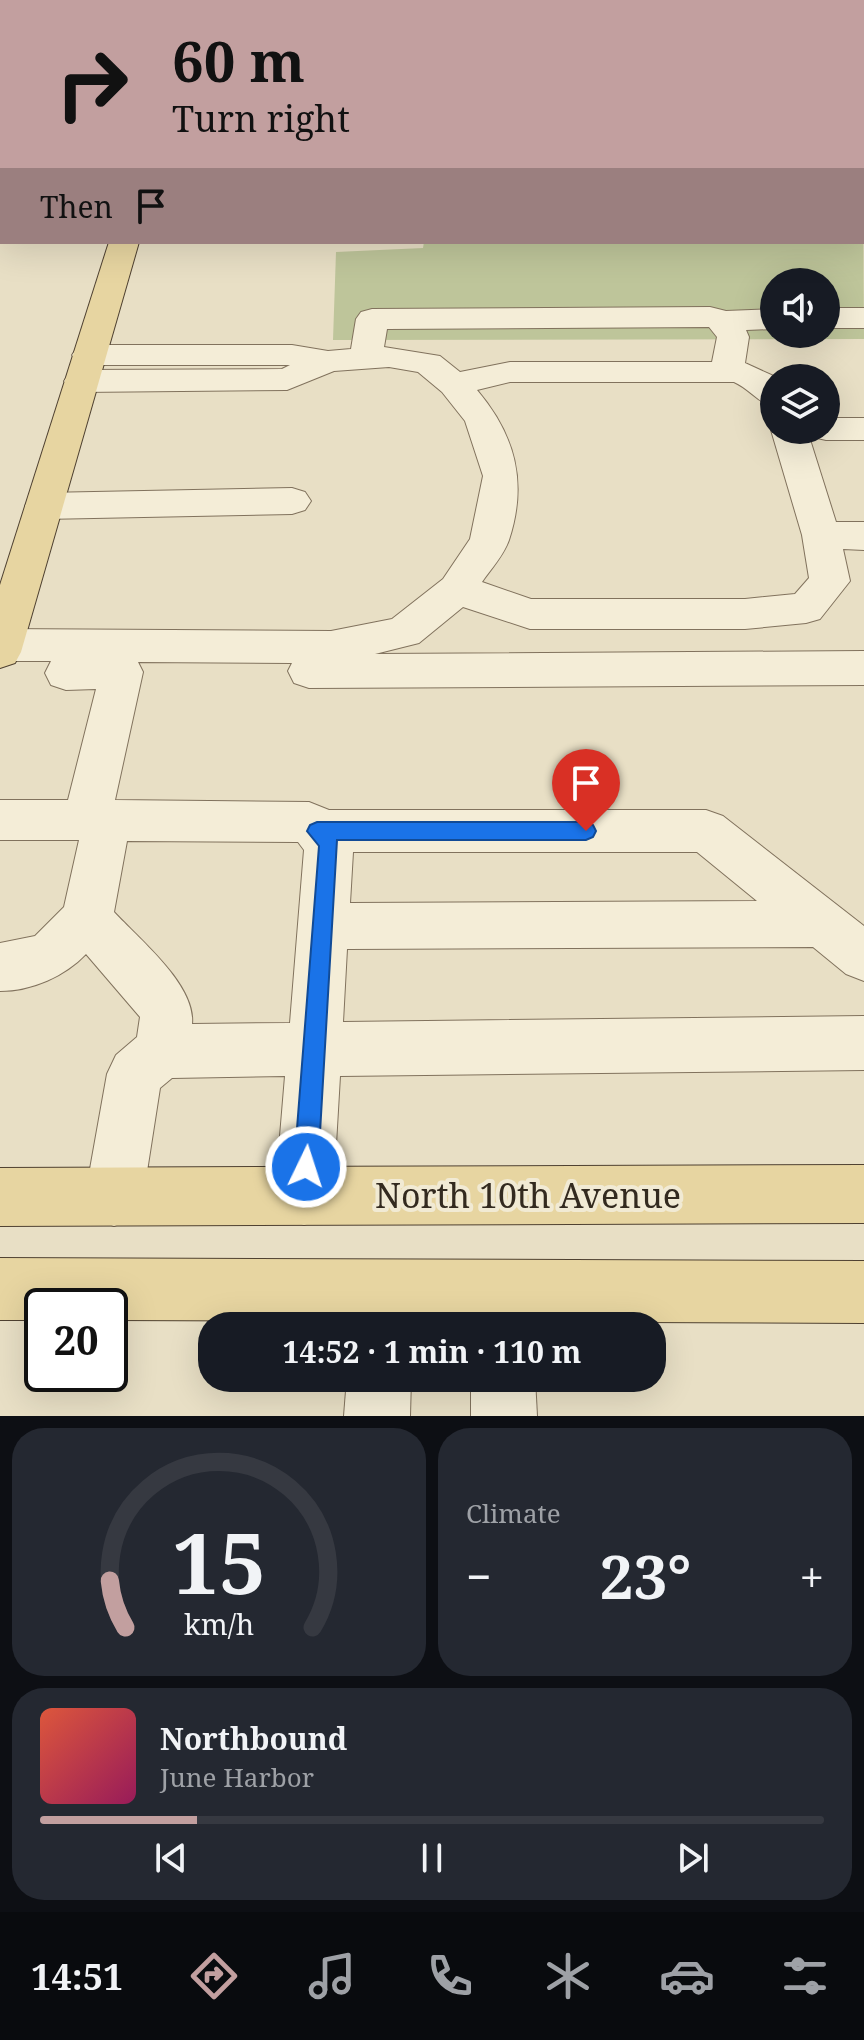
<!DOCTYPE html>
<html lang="en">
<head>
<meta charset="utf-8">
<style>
	body { margin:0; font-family:"Noto Serif",serif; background:#242831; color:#f1f3f6; height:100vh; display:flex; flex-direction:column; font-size:30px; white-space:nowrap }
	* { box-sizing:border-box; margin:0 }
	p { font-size:26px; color:#9ea1a6 }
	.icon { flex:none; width:44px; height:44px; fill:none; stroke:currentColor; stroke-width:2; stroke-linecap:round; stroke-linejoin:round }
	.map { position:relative; height:1416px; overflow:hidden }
	.sheet { display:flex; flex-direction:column; gap:12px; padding:12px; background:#0d0f14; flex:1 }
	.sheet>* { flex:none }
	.top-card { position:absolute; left:0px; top:0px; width:864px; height:244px; box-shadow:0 8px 32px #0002; background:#c29f9f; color:#111; overflow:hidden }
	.fabs { position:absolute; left:760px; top:268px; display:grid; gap:16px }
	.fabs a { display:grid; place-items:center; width:80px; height:80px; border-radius:50%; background:#171b24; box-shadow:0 8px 32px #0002; font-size:40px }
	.speed { position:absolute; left:24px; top:1288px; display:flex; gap:16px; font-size:40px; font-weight:700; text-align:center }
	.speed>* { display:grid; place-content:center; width:104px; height:104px; border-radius:50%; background:#171b24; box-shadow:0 8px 32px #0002; line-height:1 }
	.speed .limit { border:4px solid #111; border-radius:12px; background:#fff; color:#111 }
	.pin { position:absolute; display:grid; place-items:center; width:68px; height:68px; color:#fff; margin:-82px -34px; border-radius:50% 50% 50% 0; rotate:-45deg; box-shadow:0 0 8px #0007 }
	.pin .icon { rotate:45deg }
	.me { position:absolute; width:88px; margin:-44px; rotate:4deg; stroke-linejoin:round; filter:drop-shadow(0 0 6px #0008) }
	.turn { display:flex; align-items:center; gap:28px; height:168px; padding:0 40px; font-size:36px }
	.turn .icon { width:104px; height:104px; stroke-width:2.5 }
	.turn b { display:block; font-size:56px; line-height:68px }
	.then { display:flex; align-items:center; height:76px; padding:0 40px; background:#0003; gap:16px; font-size:30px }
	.big { font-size:60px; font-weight:700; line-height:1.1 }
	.sheet .card { flex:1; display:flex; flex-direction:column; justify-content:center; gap:12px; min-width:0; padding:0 28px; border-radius:32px; background:#242831 }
	.sheet .dial { align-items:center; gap:0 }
	.dial svg { height:208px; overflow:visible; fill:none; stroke:#363941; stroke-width:7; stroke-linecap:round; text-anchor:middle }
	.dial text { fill:#f1f3f6; stroke:none }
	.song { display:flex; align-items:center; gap:24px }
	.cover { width:96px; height:96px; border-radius:12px; background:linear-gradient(135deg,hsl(10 70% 55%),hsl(330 70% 35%)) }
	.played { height:8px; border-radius:4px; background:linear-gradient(90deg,#c29f9f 20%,#363941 20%) }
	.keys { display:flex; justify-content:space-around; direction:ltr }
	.heat { display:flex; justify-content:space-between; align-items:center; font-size:44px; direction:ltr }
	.sheet .tiles { flex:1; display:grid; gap:12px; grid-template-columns:1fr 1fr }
	.card:last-child { grid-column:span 2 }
	.trip { position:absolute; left:198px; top:1312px; width:468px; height:80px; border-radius:32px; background:#171b24; box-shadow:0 8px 32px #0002; font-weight:700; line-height:80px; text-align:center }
	.menu { display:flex; height:128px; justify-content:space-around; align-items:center; background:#090b0e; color:#9ea1a6 }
	.menu .icon { width:56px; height:56px }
	.menu .current { color:#c29f9f }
	.menu b { font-size:36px; color:#f1f3f6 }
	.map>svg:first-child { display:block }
</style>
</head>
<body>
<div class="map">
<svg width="864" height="1416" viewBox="0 0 864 1416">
	<rect width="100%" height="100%" fill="#e8dfc5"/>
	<path fill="#bec59a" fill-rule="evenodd" d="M862 4 864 339 333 340 336 252 423 248 424 242H862ZM774 282H826V334H774Z"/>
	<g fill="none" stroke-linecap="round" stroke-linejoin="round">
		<defs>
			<g id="minor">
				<path d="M0 0H82L2 2 0 8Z"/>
				<rect x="343" y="0" width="22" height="2"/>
				<path d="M639 0H661L662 2H640Z"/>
				<path d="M853 0H864V11L862 2H852Z"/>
				<rect x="0" y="61" width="2" height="14"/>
				<rect x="0" y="219" width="2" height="18"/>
				<path d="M710 307 726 311 774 309V329L746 330 749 337 745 363 778 378H774V407C758 403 750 389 734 382H510L477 390C515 435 528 482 509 540 504 555 491 569 482 582L531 599H745L795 594 809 578 802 535 771 430 774 426V430H807L836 522H864V550L843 549 850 581 820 619 806 623 745 629H530L463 607 419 643 375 654 864 651V685L309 688 294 683 288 671 292 663 138 662 143 672 115 800 309 802 329 810H706L723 816 864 926V981L846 974 813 947 347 949 343 1022 864 1016V1070L340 1076 333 1196 325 1217 304 1225 283 1217 275 1196 285 1076 172 1078 160 1088 143 1197 135 1218 114 1226 93 1218 85 1197 107 1074 116 1055 137 1037 140 1017 86 954C65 976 32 991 0 991V943L35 936 64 907 79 840H0V800H68L96 689 66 690 51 685 45 673 51 661H0V629L331 631 392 619 443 579 470 539 483 476 465 421 442 392 418 372 389 367 334 371 287 390 81 392 69 388 64 381 69 374 81 370 282 369 290 365H89L77 362 72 355 77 348 89 345H292L328 351 351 349 356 319 361 312 372 309ZM709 327 717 337 712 362H510L460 372 440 356 384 347 387 329ZM127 841 298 842 304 850 290 1023 192 1024C196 985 139 939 114 912ZM353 852H697L757 901 350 903Z"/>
				<rect x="826" y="308" width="38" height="20"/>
				<path d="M826 418H864V440H826L813 437 809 430H826Z"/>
				<path d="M292 488 305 492 311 501 305 510 292 514 44 519 31 515 25 506 31 497 44 493Z"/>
				<path d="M347 1378H411L410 1416H344Z"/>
				<path d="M471 1378H535L537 1416H471Z"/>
			</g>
			<g id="major">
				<rect x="187" y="0" width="22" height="2"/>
				<path d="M109 242H139L21 652 15 663 0 668V585Z"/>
				<path d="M864 1165V1223L0 1226V1168Z"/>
				<path d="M0 1258 864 1261V1323L110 1320V1306H42V1320H0Z"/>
			</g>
		</defs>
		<use href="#minor" stroke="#81725d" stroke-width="2"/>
		<use href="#major" stroke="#4f4131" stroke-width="2"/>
		<use href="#minor" fill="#f4edd7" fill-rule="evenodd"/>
		<use href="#major" fill="#e7d5a1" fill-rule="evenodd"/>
	</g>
	<path fill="#1a73e8" stroke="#114b97" stroke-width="2" d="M317 822H586L593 825 596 831 593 837 586 840H337L318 1167 315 1176 306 1179 298 1176 294 1167 319 846 307 831 310 825Z"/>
	<g text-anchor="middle" stroke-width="8" stroke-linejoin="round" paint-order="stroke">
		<g font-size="34" fill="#332a1f" stroke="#f1ead4">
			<text x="528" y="1208">North 10th Avenue</text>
		</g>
	</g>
</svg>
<div class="fabs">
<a><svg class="icon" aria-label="sound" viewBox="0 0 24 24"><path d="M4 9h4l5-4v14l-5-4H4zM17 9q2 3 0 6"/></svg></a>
<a><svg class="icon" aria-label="layers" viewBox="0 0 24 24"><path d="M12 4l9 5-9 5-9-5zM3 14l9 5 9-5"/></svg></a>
</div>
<div class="speed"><div class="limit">20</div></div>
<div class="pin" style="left:586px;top:831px;background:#d93025"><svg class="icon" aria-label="arrive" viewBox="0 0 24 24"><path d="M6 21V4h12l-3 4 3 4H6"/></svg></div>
<svg class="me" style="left:306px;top:1167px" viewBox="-20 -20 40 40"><circle r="17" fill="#1a73e8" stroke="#fff" stroke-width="3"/><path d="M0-11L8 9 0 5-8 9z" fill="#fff"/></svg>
<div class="trip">14:52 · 1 min · 110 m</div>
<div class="top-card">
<div class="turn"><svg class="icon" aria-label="right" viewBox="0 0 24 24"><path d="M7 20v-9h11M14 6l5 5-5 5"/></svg><div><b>60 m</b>Turn right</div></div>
<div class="then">Then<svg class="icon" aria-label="arrive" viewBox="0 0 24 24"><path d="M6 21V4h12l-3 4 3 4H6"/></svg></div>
</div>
</div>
<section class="sheet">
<div class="tiles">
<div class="card dial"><svg viewBox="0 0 100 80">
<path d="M14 69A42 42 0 1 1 86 69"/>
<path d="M14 69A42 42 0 0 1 8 51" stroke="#c29f9f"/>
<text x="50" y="56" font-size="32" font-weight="700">15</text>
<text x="50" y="72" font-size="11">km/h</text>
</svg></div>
<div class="card"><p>Climate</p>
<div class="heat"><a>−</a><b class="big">23°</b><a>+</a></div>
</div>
<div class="card">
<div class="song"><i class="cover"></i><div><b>Northbound</b><p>June Harbor</p></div></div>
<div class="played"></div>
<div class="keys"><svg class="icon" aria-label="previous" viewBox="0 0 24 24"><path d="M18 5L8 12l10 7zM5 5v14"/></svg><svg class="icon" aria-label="pause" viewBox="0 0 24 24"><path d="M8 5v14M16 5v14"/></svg><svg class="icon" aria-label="next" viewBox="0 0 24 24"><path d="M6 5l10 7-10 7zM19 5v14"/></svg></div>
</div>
</div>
</section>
<nav class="menu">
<b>14:51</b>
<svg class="icon current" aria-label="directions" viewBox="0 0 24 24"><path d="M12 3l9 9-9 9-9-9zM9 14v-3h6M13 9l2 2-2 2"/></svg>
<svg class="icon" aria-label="music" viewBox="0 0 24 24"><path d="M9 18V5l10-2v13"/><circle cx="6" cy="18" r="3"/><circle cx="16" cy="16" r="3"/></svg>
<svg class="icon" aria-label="phone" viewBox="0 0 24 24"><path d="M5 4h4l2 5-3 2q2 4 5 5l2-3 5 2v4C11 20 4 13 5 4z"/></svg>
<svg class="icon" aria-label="climate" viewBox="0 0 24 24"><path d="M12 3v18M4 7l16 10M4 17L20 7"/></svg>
<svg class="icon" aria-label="car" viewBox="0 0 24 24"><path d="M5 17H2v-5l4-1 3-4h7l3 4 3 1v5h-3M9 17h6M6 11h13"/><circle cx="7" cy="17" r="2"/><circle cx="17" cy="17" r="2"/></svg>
<svg class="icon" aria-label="filters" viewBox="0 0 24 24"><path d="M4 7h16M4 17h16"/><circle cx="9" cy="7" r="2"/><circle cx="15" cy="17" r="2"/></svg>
</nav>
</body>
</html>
